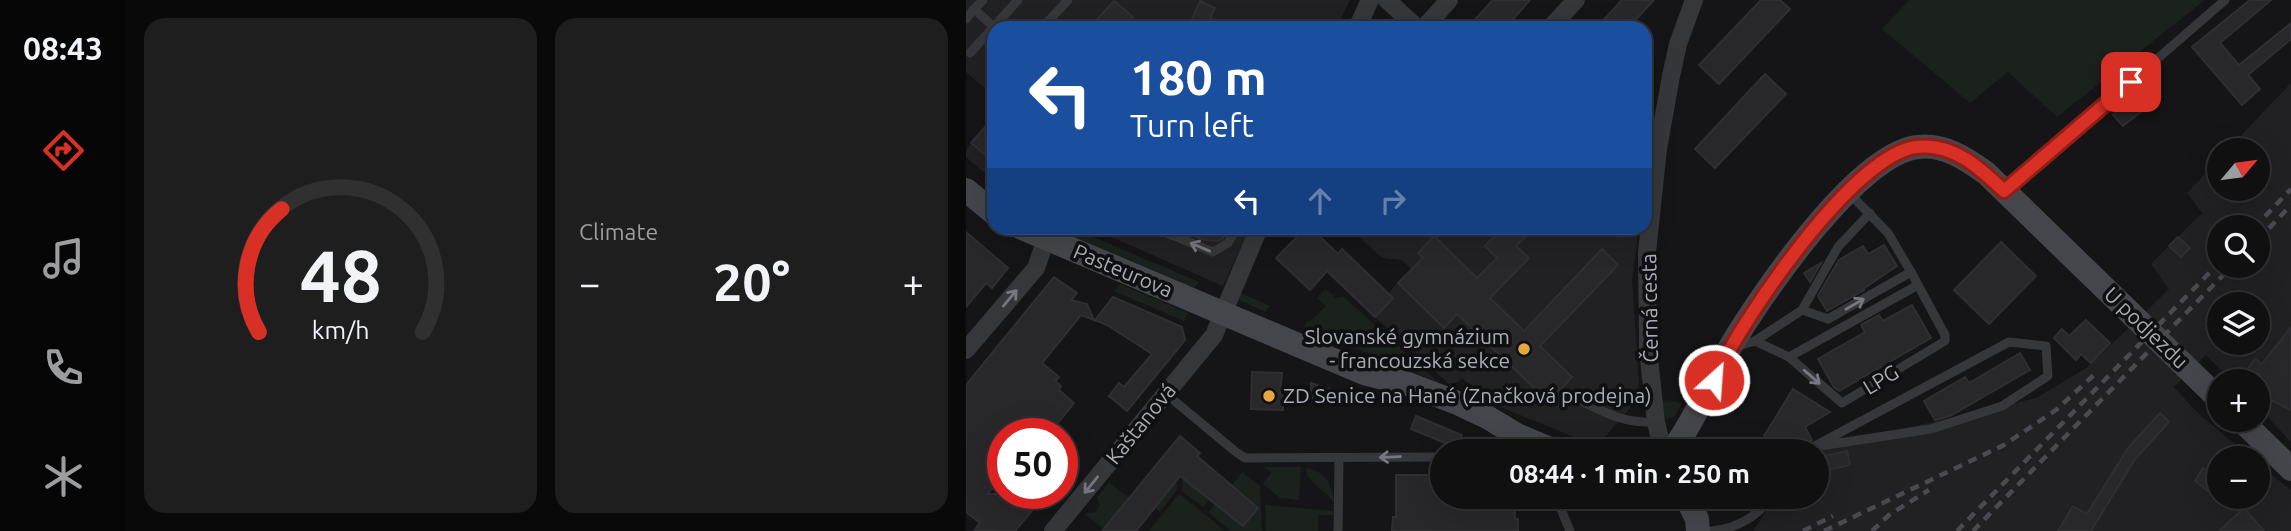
<!DOCTYPE html>
<html lang="en">
<head>
<meta charset="utf-8">
<style>
	body { margin:0; font-family:Ubuntu,sans-serif; background:#1e1e1f; color:#f1f3f6; height:100vh; display:flex; flex-direction:column; font-size:26px; white-space:nowrap }
	* { box-sizing:border-box; margin:0 }
	p { font-size:23px; color:#9c9d9f }
	.icon { flex:none; width:38px; height:38px; fill:none; stroke:currentColor; stroke-width:2; stroke-linecap:round; stroke-linejoin:round }
	.map { position:relative; flex:1; overflow:hidden }
	.drawer { display:flex; flex-direction:column; gap:18px; padding:18px; background:#090909; width:840px }
	.drawer>* { flex:none }
	.hud { position:absolute; left:21px; top:21px; width:665px; height:214px; border-radius:21px; box-shadow:0 7px 28px #0002,0 0 0 2px #303031; background:#1a4fa0; color:#fff; overflow:hidden }
	.needle { width:46px; rotate:61deg }
	.fabs { position:absolute; left:1241px; top:138px; display:grid; gap:14px }
	.fabs a { display:grid; place-items:center; width:63px; height:63px; border-radius:50%; background:#101011; box-shadow:0 7px 28px #0002,0 0 0 2px #303031; font-size:35px }
	.speed { position:absolute; left:21px; top:418px; display:flex; gap:14px; font-size:35px; font-weight:700; text-align:center }
	.speed>* { display:grid; place-content:center; width:91px; height:91px; border-radius:50%; background:#101011; box-shadow:0 7px 28px #0002,0 0 0 2px #303031; line-height:1 }
	.speed .limit { border:10px solid #d22; background:#fff; color:#111 }
	.pin { position:absolute; display:grid; place-items:center; width:60px; height:60px; color:#fff; margin:-30px; border-radius:14px; box-shadow:0 4px 10px #0006 }
	.me { position:absolute; width:77px; margin:-38px; rotate:26deg; stroke-linejoin:round; filter:drop-shadow(0 0 5px #0008) }
	.turn { display:flex; align-items:center; gap:24px; height:147px; padding:0 28px; font-size:32px }
	.turn .icon { width:91px; height:91px; stroke-width:2.5 }
	.turn b { display:block; font-size:49px; line-height:60px }
	.lanes { display:flex; align-items:center; height:66px; padding:0 28px; background:#0003; justify-content:center; gap:35px; direction:ltr }
	.lanes .off { opacity:.35 }
	.big { font-size:52px; font-weight:700; line-height:1.1 }
	.drawer .tile { flex:1; display:flex; flex-direction:column; justify-content:center; gap:10px; min-width:0; padding:0 24px; border-radius:21px; background:#1e1e1f }
	.drawer .dial { align-items:center; gap:0 }
	.dial svg { height:182px; overflow:visible; fill:none; stroke:#303031; stroke-width:7; stroke-linecap:round; text-anchor:middle }
	.dial text { fill:#f1f3f6; stroke:none }
	.heat { display:flex; justify-content:space-between; align-items:center; font-size:38px; direction:ltr }
	.drawer .tiles { flex:1; display:grid; gap:18px; grid-template-columns:repeat(2,1fr) }
	.trip { position:absolute; left:464px; top:439px; width:399px; height:70px; border-radius:35px; background:#101011; box-shadow:0 7px 28px #0002,0 0 0 2px #303031; font-weight:700; line-height:70px; text-align:center }
	main { display:flex; flex:1; min-height:0 }
	.tabs { display:flex; flex-direction:column; width:126px; justify-content:space-around; align-items:center; background:#060607; color:#9c9d9f }
	.tabs .icon { width:49px; height:49px }
	.tabs .active { color:#d93025 }
	.tabs b { font-size:32px; color:#f1f3f6 }
	.map>svg:first-child { display:block }
</style>
</head>
<body>
<main>
<nav class="tabs">
<b>08:43</b>
<svg class="icon active" aria-label="directions" viewBox="0 0 24 24"><path d="M12 3l9 9-9 9-9-9zM9 14v-3h6M13 9l2 2-2 2"/></svg>
<svg class="icon" aria-label="music" viewBox="0 0 24 24"><path d="M9 18V5l10-2v13"/><circle cx="6" cy="18" r="3"/><circle cx="16" cy="16" r="3"/></svg>
<svg class="icon" aria-label="phone" viewBox="0 0 24 24"><path d="M5 4h4l2 5-3 2q2 4 5 5l2-3 5 2v4C11 20 4 13 5 4z"/></svg>
<svg class="icon" aria-label="climate" viewBox="0 0 24 24"><path d="M12 3v18M4 7l16 10M4 17L20 7"/></svg>
</nav>
<section class="drawer">
<div class="tiles">
<div class="tile dial"><svg viewBox="0 0 100 80">
<path d="M14 69A42 42 0 1 1 86 69"/>
<path d="M14 69A42 42 0 0 1 24 15" stroke="#d93025"/>
<text x="50" y="56" font-size="32" font-weight="700">48</text>
<text x="50" y="72" font-size="11">km/h</text>
</svg></div>
<div class="tile"><p>Climate</p>
<div class="heat"><a>−</a><b class="big">20°</b><a>+</a></div>
</div>
</div>
</section>
<div class="map">
<svg width="1325" height="531" viewBox="0 0 1325 531">
	<rect width="100%" height="100%" fill="#151517"/>
	<g fill="#212124" fill-rule="evenodd">
		<path d="M0 0H384L370 28H28V96L0 72Z"/>
		<path d="M1325 83V442L1292 407V382L1266 381 1240 355 1208 387 1231 412 1285 458H1253V497H1292V464L1325 490V531H787L810 497H850V452L841 451 1070 398 1122 367 1203 289 1185 264 1236 213 1221 193 1253 159V189H1292V150H1261ZM1253 228H1292V266H1253ZM1253 304H1292V343H1253Z"/>
		<path d="M28 117V181L0 157V150Z"/>
		<path d="M125 228H284L257 286Z"/>
		<path d="M383 228H673L666 279 673 383 666 406 631 446 504 395 502 390 505 386 496 378 492 382 483 384 409 317 426 298 423 294 426 289 445 269 436 260 416 258Z"/>
	</g>
	<g fill="#1b211c">
		<path d="M943 0H1239L1091 117 1042 72 1004 103 916 29Z"/>
		<path d="M94 228H106L233 282 228 288 96 232Z"/>
		<path d="M154 284 222 313 218 321 148 291Z"/>
		<path d="M360 289 369 298 378 297 472 382 338 327 341 322 346 320 360 306 351 298Z"/>
		<path d="M273 292 304 306 299 312 273 300Z"/>
		<path d="M709 401 716 404 708 417 700 419 697 415 695 402Z"/>
		<path d="M298 467H335L333 500 314 498 297 484 305 473Z"/>
		<path d="M341 468C360 472 366 484 368 502L341 476Z"/>
		<path d="M276 472 294 486 296 531H265L242 512 249 504 266 518 282 498 266 485Z"/>
		<path d="M217 478 243 500 237 507 216 491Z"/>
		<path d="M210 481 212 489 194 512 189 508Z"/>
		<path d="M143 482 163 498 138 529 119 514 129 512 134 505 131 498Z"/>
		<path d="M212 495H215L259 531H183Z"/>
		<path d="M299 505 367 511V515H352V531H300Z"/>
	</g>
	<g fill="#28282b" stroke="#2f2f33" stroke-width="2">
		<path d="M527 0H564L539 28H501Z"/>
		<path d="M656 0H688L662 28H630Z"/>
		<path d="M795 0H814L824 9 753 84 733 65Z"/>
		<path d="M1284 0H1305L1254 43 1273 65 1325 23V39L1282 75 1294 89 1276 105 1226 47Z"/>
		<path d="M148 1 167 17 158 28H123Z"/>
		<path d="M234 1 249 8 244 18 267 28H222Z"/>
		<path d="M799 74 820 94 749 168 729 149Z"/>
		<path d="M1166 100 1175 112 1157 126 1147 115Z"/>
		<path d="M28 117V162L5 143Z"/>
		<path d="M209 228H263L257 238 252 241 238 240Z"/>
		<path d="M340 228H345L372 254 376 249 427 298 409 317 361 271 344 290 310 258Z"/>
		<path d="M537 228H568L550 246 563 258 524 298 558 331 636 249 652 265 574 346 606 377 583 402 491 314 478 328 432 283 457 258 452 253 468 236 511 278 531 258 519 246Z"/>
		<path d="M0 232 42 268 26 288 20 283 0 307Z"/>
		<path d="M1212 237 1224 248 1215 257 1203 246Z"/>
		<path d="M1035 242 1070 276 1023 324 988 290Z"/>
		<path d="M918 245 931 266 897 289 898 290 861 311 852 296 873 260 897 246 902 254Z"/>
		<path d="M855 263 844 282 838 273Z"/>
		<path d="M88 277 111 293 105 300 121 304 128 320 115 315 76 363 93 377 89 381 95 386 93 390 108 403 83 434H37V474L22 494H80L49 531H8L14 523 0 512V385Z"/>
		<path d="M147 297 216 327 219 340 161 411 143 396 153 383 158 387 186 354 141 325 129 320Z"/>
		<path d="M946 305 965 338 873 391 868 387 852 359 899 332 895 325 913 315 917 321Z"/>
		<path d="M1120 320 1144 343 1125 363 1115 354 1110 360 1088 338 1096 329 1103 336Z"/>
		<path d="M1325 327V410L1295 395 1296 393 1292 389V382H1284L1277 375 1289 359 1296 364Z"/>
		<path d="M1054 353 1064 370 984 416 969 420 958 401 999 377 1003 383Z"/>
		<path d="M286 372 316 373 314 395 317 396V410L285 409Z"/>
		<path d="M345 383 383 396V399L345 398Z"/>
		<path d="M827 389 864 412 839 427 846 440 835 452H823L798 436Z"/>
		<path d="M1194 413 1203 422 1169 459 1125 531H1092L1107 506 1121 514 1162 448Z"/>
		<path d="M450 416 496 435 491 448 445 429Z"/>
		<path d="M214 436 234 453 231 456 292 508 277 526 214 476 170 531H136Z"/>
		<path d="M881 451 884 465 857 471 854 457Z"/>
		<path d="M1237 468 1251 478 1242 491 1229 481Z"/>
		<path d="M430 475H476V497H549V519H552V531H426L427 517H430Z"/>
		<path d="M1278 508 1298 531H1253Z"/>
	</g>
	<g fill="none" stroke-linecap="round" stroke-linejoin="round">
		<g stroke="#36373b" stroke-width="9">
			<path d="M17 0 8 9 29 28"/>
			<path d="M0 19 8 9"/>
			<path d="M76 28 102 0"/>
			<path d="M4 53 52 0"/>
			<path d="M1040 190 1259 0"/>
			<path d="M189 228 247 252 262 243 271 228"/>
			<path d="M836 310 872 247 904 213"/>
			<path d="M789 341 823 357 876 403 979 341V335L945 272"/>
			<path d="M772 346 789 341 836 310 862 319 945 272 922 233 883 193"/>
			<path d="M823 357 952 285"/>
			<path d="M200 394 270 452 279 458 476 457"/>
			<path d="M601 394C634 409 653 424 690 422"/>
			<path d="M843 452 847 447 1043 342 1080 346 1082 376 1036 406 965 429 847 447"/>
			<path d="M590 497 604 531"/>
			<path d="M372 531 373 459"/>
			<path d="M746 531C772 528 790 517 806 497"/>
		</g>
		<g stroke="#36373b" stroke-width="18">
			<path d="M421 0 451 28"/>
			<path d="M391 28 404 0"/>
			<path d="M458 28 483 0"/>
			<path d="M584 28 610 0"/>
			<path d="M0 350 70 268 80 239"/>
			<path d="M697 452 690 422 682 350 681 252 692 149 705 76 712 44 728 0"/>
			<path d="M87 531 248 335 293 228"/>
		</g>
		<g stroke="#44464b" stroke-width="24">
			<path d="M0 190 28 213"/>
			<path d="M56 228 398 373 442 384 489 402 521 417 551 435 591 452"/>
			<path d="M1275 420 1325 469"/>
			<path d="M705 452C729 420 743 383 763 349 793 298 891 153 952 147 978 144 999 158 1020 173L1253 399"/>
			<path d="M720 497 731 519 732 531"/>
		</g>
		<g stroke="#494b50" stroke-width="4.5" stroke-dasharray="9 7" stroke-linecap="butt">
			<path d="M1288 228 1325 189"/>
			<path d="M1292 240 1325 205"/>
			<path d="M837 531 867 516"/>
			<path d="M858 531 1038 445 1090 410 1129 374"/>
			<path d="M906 531 923 515 963 490"/>
			<path d="M991 531 1253 263"/>
			<path d="M1007 531 1266 266"/>
		</g>
	</g>
	<defs><path id="oneway-shaft" d="M-6 0H5M1.5-3L5.5 0L1.5 3" fill="none" stroke-width="1.6" stroke-linecap="round" stroke-linejoin="round" transform="scale(1.75)"/></defs>
	<g stroke="#75787f">
		<use href="#oneway-shaft" transform="translate(234 247) rotate(-157)"/>
		<use href="#oneway-shaft" transform="translate(44 298) rotate(-50)"/>
		<use href="#oneway-shaft" transform="translate(889 304) rotate(-30)"/>
		<use href="#oneway-shaft" transform="translate(846 377) rotate(41)"/>
		<use href="#oneway-shaft" transform="translate(424 457) rotate(178)"/>
		<use href="#oneway-shaft" transform="translate(125 485) rotate(129)"/>
	</g>
	<g fill="none" stroke-linecap="round" stroke-linejoin="round">
		<defs>
			<path id="route" d="M748 380C774 322 886 156 950 147 986 142 1014 168 1038 191L1165 82"/>
		</defs>
		<use href="#route" stroke="#8d1f18" stroke-width="18"/>
		<use href="#route" stroke="#d93025" stroke-width="12"/>
	</g>
	<g fill="#e6a83e" stroke="#101012" stroke-width="2.5">
		<circle cx="558" cy="349" r="7"/>
		<circle cx="303" cy="396" r="7"/>
	</g>
	<g text-anchor="middle" stroke-width="7" stroke-linejoin="round" paint-order="stroke">
		<g font-size="21" fill="#a8adb6" stroke="#101012">
			<text transform="translate(157 271) rotate(23)" y="7">Pasteurova</text>
			<text transform="translate(684 308) rotate(-91)" y="7">Černá cesta</text>
			<text transform="translate(1180 328) rotate(44)" y="7">U podjezdu</text>
			<text transform="translate(915 380) rotate(-31)" y="7">LPG</text>
			<text transform="translate(175 424) rotate(-51)" y="7">Kaštanová</text>
		</g>
		<g font-size="21" fill="#a8adb6" stroke="#101012" text-anchor="end">
			<text x="544" y="344">Slovanské gymnázium<tspan x="544" dy="24">- francouzská sekce</tspan></text>
			<text x="317" y="403" text-anchor="start">ZD Senice na Hané (Značková prodejna)</text>
		</g>
	</g>
</svg>
<div class="fabs">
<a><svg class="needle" viewBox="-14 -14 28 28"><path d="M0-13l5 13h-10z" fill="#e53935"/><path d="M0 13l5-13h-10z" fill="#9c9d9f"/></svg></a>
<a><svg class="icon" aria-label="search" viewBox="0 0 24 24"><circle cx="10" cy="10" r="6"/><path d="M15 15l6 6"/></svg></a>
<a><svg class="icon" aria-label="layers" viewBox="0 0 24 24"><path d="M12 4l9 5-9 5-9-5zM3 14l9 5 9-5"/></svg></a>
<a>+</a>
<a>−</a>
</div>
<div class="speed"><div class="limit">50</div></div>
<div class="pin" style="left:1165px;top:82px;background:#d93025"><svg class="icon" aria-label="arrive" viewBox="0 0 24 24"><path d="M6 21V4h12l-3 4 3 4H6"/></svg></div>
<svg class="me" style="left:748px;top:380px" viewBox="-20 -20 40 40"><circle r="17" fill="#d93025" stroke="#fff" stroke-width="3"/><path d="M0-11L8 9 0 5-8 9z" fill="#fff"/></svg>
<div class="trip">08:44 · 1 min · 250 m</div>
<div class="hud">
<div class="turn"><svg class="icon" aria-label="left" viewBox="0 0 24 24"><path d="M17 20v-9H6M10 6l-5 5 5 5"/></svg><div><b>180 m</b>Turn left</div></div>
<div class="lanes"><svg class="icon" aria-label="left" viewBox="0 0 24 24"><path d="M17 20v-9H6M10 6l-5 5 5 5"/></svg><svg class="icon off" aria-label="ahead" viewBox="0 0 24 24"><path d="M12 20V5M6 11l6-6 6 6"/></svg><svg class="icon off" aria-label="right" viewBox="0 0 24 24"><path d="M7 20v-9h11M14 6l5 5-5 5"/></svg></div>
</div>
</div>
</main>
</body>
</html>
